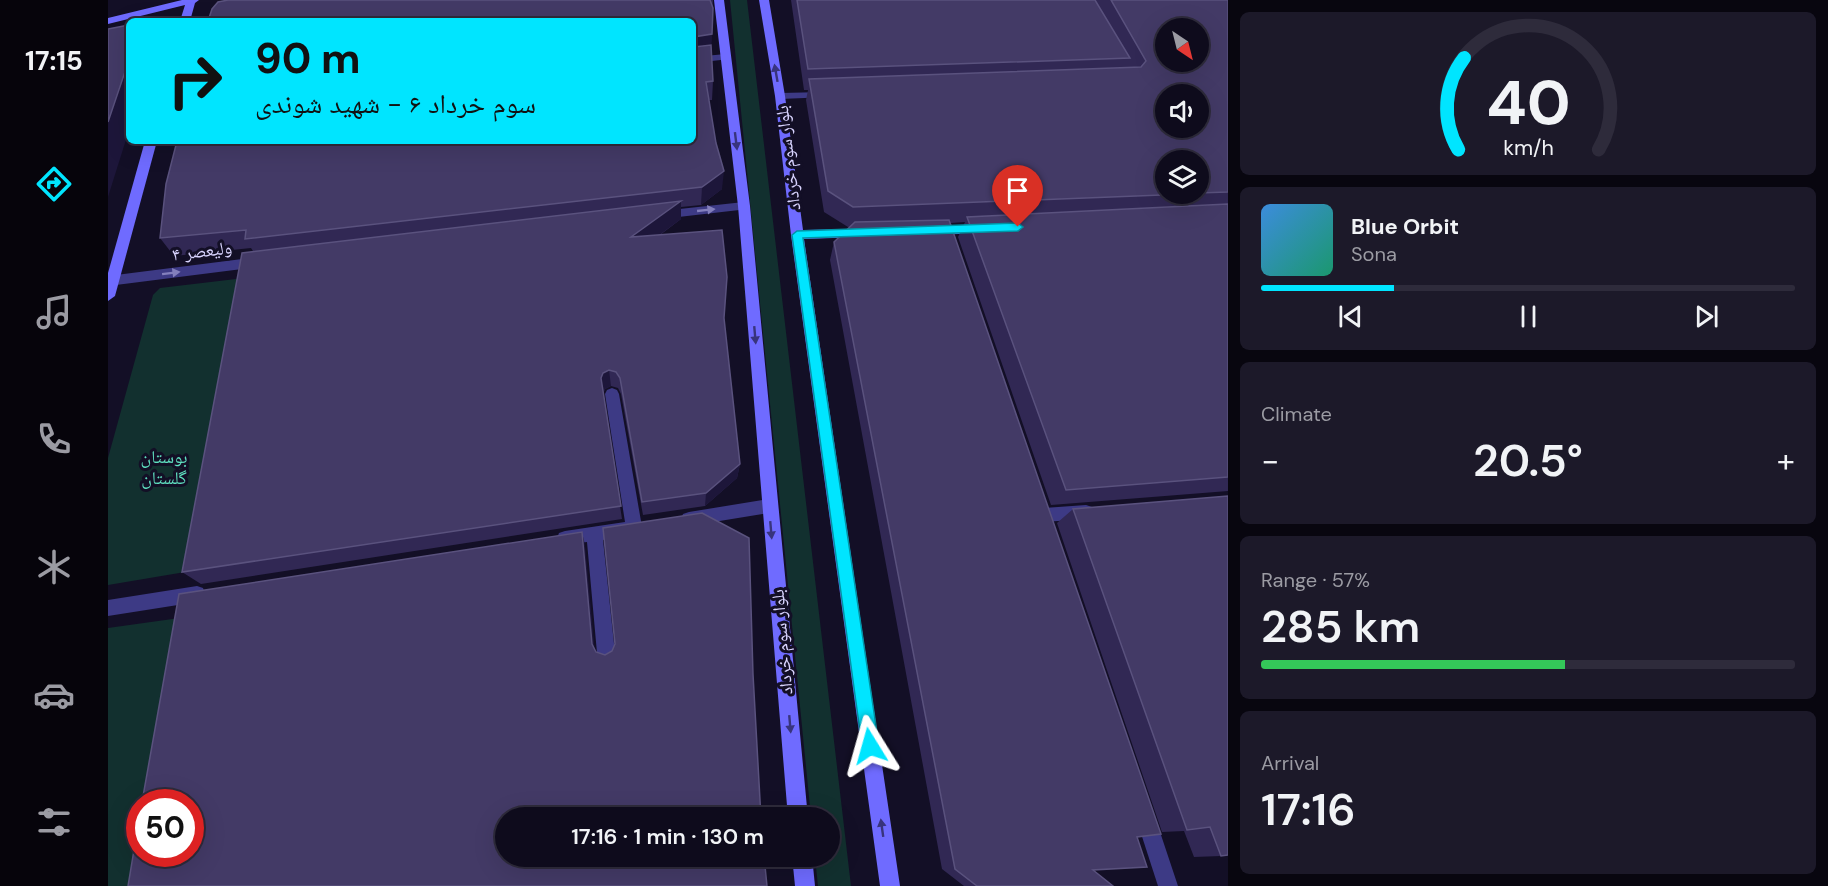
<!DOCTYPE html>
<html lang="en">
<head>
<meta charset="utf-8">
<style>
	body { margin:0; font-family:"DM Sans","Noto Naskh Arabic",sans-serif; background:#1c1929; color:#f1f3f6; height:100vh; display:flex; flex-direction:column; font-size:22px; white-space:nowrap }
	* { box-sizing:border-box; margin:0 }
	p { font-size:20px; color:#9b9ba3 }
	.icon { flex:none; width:33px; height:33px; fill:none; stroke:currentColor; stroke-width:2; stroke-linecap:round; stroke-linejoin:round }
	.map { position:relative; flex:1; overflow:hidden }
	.details { display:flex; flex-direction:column; gap:12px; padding:12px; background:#08060f; width:600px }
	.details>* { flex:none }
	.guide { position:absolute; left:18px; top:18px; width:570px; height:126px; border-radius:9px; box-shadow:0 6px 24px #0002,0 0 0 2px #2e2b3b; background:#00e5ff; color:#111; overflow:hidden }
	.needle { width:39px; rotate:145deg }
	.fabs { position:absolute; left:1047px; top:18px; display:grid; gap:12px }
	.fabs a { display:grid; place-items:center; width:54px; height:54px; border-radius:50%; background:#0e0b1c; box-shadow:0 6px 24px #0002,0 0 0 2px #2e2b3b; font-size:30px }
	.speed { position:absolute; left:18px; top:789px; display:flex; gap:12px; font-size:30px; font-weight:700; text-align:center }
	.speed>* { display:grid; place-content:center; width:78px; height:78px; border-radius:50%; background:#0e0b1c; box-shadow:0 6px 24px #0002,0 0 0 2px #2e2b3b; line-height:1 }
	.speed .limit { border:9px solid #d22; background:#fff; color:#111 }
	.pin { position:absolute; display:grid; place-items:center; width:51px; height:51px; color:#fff; margin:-62px -26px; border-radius:50% 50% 50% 0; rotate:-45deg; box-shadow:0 0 6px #0007 }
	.pin .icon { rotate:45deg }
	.me { position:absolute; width:66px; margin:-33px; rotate:352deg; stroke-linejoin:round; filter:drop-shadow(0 0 4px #0008) }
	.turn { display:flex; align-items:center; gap:21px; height:126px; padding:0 30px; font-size:27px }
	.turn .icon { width:78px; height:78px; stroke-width:2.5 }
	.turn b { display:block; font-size:42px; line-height:51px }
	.big { font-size:45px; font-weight:600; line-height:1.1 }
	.details .widget { flex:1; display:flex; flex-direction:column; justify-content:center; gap:9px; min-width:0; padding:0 21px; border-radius:9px; background:#1c1929 }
	.details .dial { align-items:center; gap:0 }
	.dial svg { height:156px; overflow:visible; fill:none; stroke:#2e2b3b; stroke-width:7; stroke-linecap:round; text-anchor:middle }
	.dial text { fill:#f1f3f6; stroke:none }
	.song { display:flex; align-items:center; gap:18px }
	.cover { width:72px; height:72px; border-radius:9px; background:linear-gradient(135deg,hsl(210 70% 55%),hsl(160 70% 35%)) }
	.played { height:6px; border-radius:3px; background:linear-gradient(90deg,#00e5ff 25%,#2e2b3b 25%) }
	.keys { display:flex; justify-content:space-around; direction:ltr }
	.heat { display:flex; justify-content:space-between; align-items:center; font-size:33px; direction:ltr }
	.charge { height:9px; border-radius:4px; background:linear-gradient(90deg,#34c759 57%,#2e2b3b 0) }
	.trip { position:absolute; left:387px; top:807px; width:345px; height:60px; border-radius:30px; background:#0e0b1c; box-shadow:0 6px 24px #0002,0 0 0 2px #2e2b3b; font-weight:600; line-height:60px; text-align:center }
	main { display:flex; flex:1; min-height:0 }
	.menu { display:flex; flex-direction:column; width:108px; justify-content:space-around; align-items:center; background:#06040b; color:#9b9ba3 }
	.menu .icon { width:42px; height:42px }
	.menu .selected { color:#00e5ff }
	.menu b { font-size:27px; color:#f1f3f6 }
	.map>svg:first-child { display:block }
</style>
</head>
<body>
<main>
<nav class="menu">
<b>17:15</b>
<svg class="icon selected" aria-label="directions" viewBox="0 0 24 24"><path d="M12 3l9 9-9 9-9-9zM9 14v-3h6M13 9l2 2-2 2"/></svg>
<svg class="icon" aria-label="music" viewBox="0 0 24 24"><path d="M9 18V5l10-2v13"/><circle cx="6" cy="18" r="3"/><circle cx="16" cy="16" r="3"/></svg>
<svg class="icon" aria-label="phone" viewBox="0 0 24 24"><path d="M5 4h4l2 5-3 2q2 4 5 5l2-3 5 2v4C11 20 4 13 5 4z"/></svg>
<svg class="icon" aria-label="climate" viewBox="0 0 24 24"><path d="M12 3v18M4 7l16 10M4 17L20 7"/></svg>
<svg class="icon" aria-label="car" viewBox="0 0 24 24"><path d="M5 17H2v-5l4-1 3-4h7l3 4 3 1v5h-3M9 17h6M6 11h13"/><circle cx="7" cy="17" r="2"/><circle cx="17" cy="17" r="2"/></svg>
<svg class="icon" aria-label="filters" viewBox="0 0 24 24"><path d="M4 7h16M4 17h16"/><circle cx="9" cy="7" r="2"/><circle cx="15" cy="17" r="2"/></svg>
</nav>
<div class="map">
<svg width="1120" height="886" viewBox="0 0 1120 886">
	<rect width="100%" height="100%" fill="#130f26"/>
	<g fill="#12302f">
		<path d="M622 0H639L743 886H710L707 857 722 856V818L703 817Z"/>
		<path d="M145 277 95 569 0 585V458L45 295 52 288Z"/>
		<path d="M86 616 57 802H32V854L44 886H0V628Z"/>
	</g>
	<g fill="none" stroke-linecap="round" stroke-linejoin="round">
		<g fill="#3d3a85" fill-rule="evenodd">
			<path d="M618 54 623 57 622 59 585 63V57Z"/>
			<path d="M636 202 642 206 640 209 553 219 547 215 553 211Z"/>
			<path d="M150 257 156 262 150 267 0 286V276Z"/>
			<path d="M504 388 509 390 511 394 534 527 532 532 526 534 522 533 495 540 507 653 504 659 498 662 492 659 489 653 479 542 457 545 451 543 449 538 451 533 457 531 517 522 497 394 499 390Z"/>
			<path d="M661 499 667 501 669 506 667 511 661 513 581 526 575 524 573 519 575 514 581 512Z"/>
			<path d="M89 586 95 588 97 594 95 600 89 602 0 616V600Z"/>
		</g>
		<g fill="#3d3a85" fill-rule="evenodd">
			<path d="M717 92 721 93V97L672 99 667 96 672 93Z"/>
			<path d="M978 505 984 507 986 512 984 517 978 519 936 522 930 520 928 515 930 510 936 508Z"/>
			<path d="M1038 808 1045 811 1070 886H1050L1028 818 1031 811Z"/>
		</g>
		<g fill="#6f6bff" fill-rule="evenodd">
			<path d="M74 0H91L87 3 82 21H72L77 5 0 24V18Z"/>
			<path d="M606 0H616L642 206 700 818H680L630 206Z"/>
			<path d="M651 0H661L677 96 695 230 754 229 760 233 754 237 696 239 792 886H772L683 235 667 96Z"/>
			<path d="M37 141H49L7 296 0 301V273Z"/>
			<path d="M874 225 880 229 874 233 826 235 820 231 826 227Z"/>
			<path d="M684 856H704L707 886H687Z"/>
		</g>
	</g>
	<g fill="#312854" fill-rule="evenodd">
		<path d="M120 0H605L603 45 605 81 604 100H601L614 189 593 205 573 207V219L552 235 616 318 632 464 629 478 597 506 535 515 513 394 510 388 503 386 497 389 495 394 514 519 93 584 74 572 145 251 143 248 66 256 52 238Z"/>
		<path d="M683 0H1120V491L943 505 850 237 857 222 843 223 1029 837 985 870 1005 886H856L834 869 722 260 726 242 742 227H740L716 212 698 100 700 90H696ZM1090 160V194H1058Z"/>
		<path d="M1120 496 1113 856 1086 857 1076 831 1054 832 949 523 965 509Z"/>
	</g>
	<g fill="#1d163a">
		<path d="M604 34 603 53 585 55V37Z"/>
		<path d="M21 60V130L0 197V122Z"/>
		<path d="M616 171 614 189 593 205 594 187Z"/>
		<path d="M573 201V219L524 255 523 237Z"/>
		<path d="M501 370 503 386 497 389 495 394 493 378 495 373Z"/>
		<path d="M632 464 629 478 597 506 598 493Z"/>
		<path d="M474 532 477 545 487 653 484 644Z"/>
	</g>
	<g fill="#433a66" stroke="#5a527e" stroke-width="1.5" fill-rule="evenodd">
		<path d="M120 0H602L605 8 604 34 585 37V21H100L104 9 110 2Z"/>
		<path d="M689 0H987L1022 58 700 69Z"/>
		<path d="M1003 0H1120V192L1090 193V160H1058V194H1079L745 207 720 191 701 79 1033 67 1038 61ZM1058 28H1090V62H1058ZM1058 94H1090V128H1058Z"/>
		<path d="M21 25V60L0 122V29Z"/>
		<path d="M603 45 605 81 598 82 608 143 616 171 594 187 137 239 138 230 52 238 58 184 69 141H585V46L586 47Z"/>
		<path d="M573 201 523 237 614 230 619 277 616 318 632 464 598 493 534 502 512 378 508 372 501 370 495 373 493 378 513 506 74 572 134 253Z"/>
		<path d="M1120 204V477L958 490 859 217Z"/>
		<path d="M841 220 1053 834 1029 837 1039 867 985 870 1005 886H869L847 869 726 242 747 222Z"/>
		<path d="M1120 496V855L1113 856 1102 827 1079 830 965 509Z"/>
		<path d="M594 513 641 538 645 674 653 818H398V856H656L659 886H20L32 814V854H82V802H34L71 594 474 532 484 644 488 652 497 655 504 651 507 644 495 528Z"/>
	</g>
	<defs><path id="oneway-solid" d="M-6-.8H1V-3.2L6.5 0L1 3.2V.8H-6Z" transform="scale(1.5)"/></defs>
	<g fill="#38347d">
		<use href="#oneway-solid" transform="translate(668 73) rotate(-100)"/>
		<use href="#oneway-solid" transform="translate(628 141) rotate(83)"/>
		<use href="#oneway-solid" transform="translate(647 335) rotate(85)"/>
		<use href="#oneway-solid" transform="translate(663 530) rotate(85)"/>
		<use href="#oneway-solid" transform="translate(682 724) rotate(85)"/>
		<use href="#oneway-solid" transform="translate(774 828) rotate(-98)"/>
	</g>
	<g fill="#837fbc">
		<use href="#oneway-solid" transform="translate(598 210) rotate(-6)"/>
		<use href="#oneway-solid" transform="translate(63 273) rotate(-7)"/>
	</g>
	<path fill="#00e5ff" stroke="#0095a6" stroke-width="1.5" d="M910 223 915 227 910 231 695 238 771 746 768 752 762 755 756 752 754 746 684 235 689 231Z"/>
	<g text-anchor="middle" stroke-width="6" stroke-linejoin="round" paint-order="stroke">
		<g font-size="18" fill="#d9d4ff" stroke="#130f26">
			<text transform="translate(680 158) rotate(-97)" y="6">بلوار سوم خرداد</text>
			<text transform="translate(94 251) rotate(-7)" y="6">ولیعصر ۴</text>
			<text transform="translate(674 642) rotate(-95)" y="6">بلوار سوم خرداد</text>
		</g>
		<g font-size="18" fill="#5fe0c0" stroke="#130f26">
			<text x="56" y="463">بوستان<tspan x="56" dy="21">گلستان</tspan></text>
		</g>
	</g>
</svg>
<div class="fabs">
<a><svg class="needle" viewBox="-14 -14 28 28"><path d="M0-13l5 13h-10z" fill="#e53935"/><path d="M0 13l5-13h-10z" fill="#9b9ba3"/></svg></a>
<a><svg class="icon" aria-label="sound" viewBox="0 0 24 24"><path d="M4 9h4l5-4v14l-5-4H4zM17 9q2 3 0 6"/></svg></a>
<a><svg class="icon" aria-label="layers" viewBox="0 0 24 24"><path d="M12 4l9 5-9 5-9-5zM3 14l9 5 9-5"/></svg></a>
</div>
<div class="speed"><div class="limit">50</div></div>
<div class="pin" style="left:910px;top:227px;background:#d93025"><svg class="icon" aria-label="arrive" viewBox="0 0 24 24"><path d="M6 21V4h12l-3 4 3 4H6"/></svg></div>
<svg class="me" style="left:762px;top:746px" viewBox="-20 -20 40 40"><path d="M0-17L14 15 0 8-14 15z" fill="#00e5ff" stroke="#fff" stroke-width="4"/></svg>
<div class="trip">17:16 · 1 min · 130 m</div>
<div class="guide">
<div class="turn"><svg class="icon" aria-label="right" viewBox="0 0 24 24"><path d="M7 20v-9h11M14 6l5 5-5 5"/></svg><div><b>90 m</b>سوم خرداد ۶ - شهید شوندی</div></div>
</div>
</div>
<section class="details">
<div class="widget dial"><svg viewBox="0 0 100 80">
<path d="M14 69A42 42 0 1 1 86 69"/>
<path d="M14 69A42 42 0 0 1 17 22" stroke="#00e5ff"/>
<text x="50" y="56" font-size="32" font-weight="700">40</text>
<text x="50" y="72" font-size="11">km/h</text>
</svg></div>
<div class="widget">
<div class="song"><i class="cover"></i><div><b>Blue Orbit</b><p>Sona</p></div></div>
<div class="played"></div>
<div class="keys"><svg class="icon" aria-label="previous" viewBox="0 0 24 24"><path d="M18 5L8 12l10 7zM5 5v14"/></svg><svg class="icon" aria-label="pause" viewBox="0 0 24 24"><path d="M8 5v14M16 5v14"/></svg><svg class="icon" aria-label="next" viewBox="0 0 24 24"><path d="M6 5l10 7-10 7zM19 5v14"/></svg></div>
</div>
<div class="widget"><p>Climate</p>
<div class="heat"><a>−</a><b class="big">20.5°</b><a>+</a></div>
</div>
<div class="widget"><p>Range · 57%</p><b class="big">285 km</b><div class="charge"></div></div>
<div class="widget"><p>Arrival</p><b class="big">17:16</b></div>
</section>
</main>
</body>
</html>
